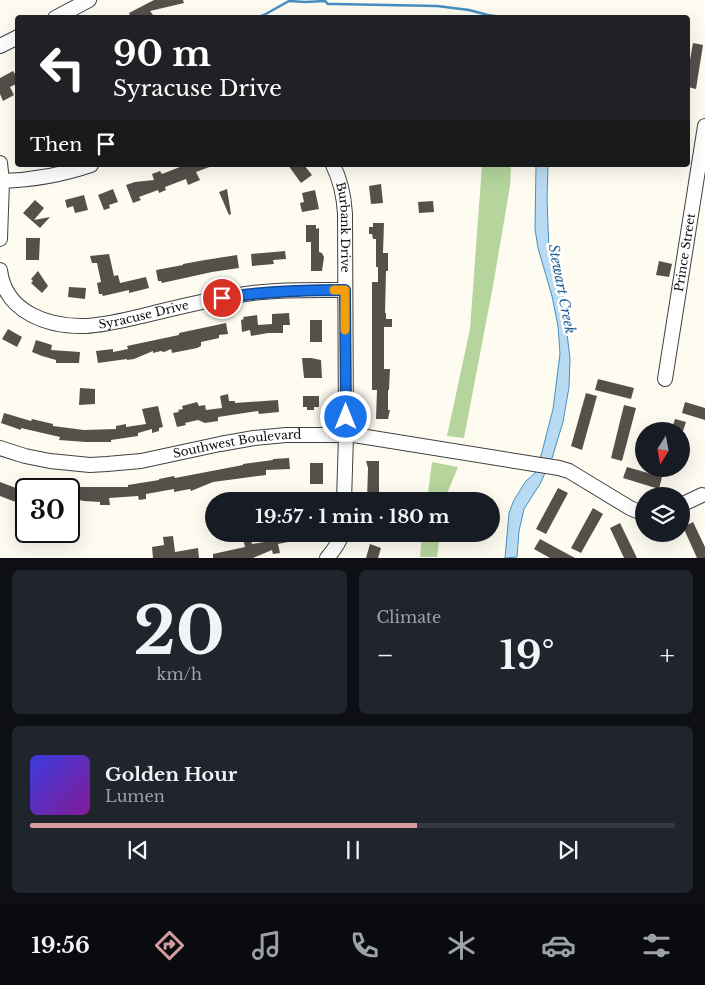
<!DOCTYPE html>
<html lang="en">
<head>
<meta charset="utf-8">
<style>
	body { margin:0; font-family:"Libre Baskerville",serif; background:#20242c; color:#f1f3f6; height:100vh; display:flex; flex-direction:column; font-size:19px; white-space:nowrap }
	* { box-sizing:border-box; margin:0 }
	p { font-size:16px; color:#9ea1a6 }
	.icon { flex:none; width:28px; height:28px; fill:none; stroke:currentColor; stroke-width:2; stroke-linecap:round; stroke-linejoin:round }
	.map { position:relative; height:558px; overflow:hidden }
	.drawer { display:flex; flex-direction:column; gap:12px; padding:12px; background:#0d0f14; flex:1 }
	.drawer>* { flex:none }
	.guide { position:absolute; left:15px; top:15px; width:675px; height:152px; border-radius:5px; box-shadow:0 5px 20px #0002; background:#202124; color:#fff; overflow:hidden }
	.needle { width:32px; rotate:191deg }
	.fabs { position:absolute; left:635px; top:422px; display:grid; gap:10px }
	.fabs a { display:grid; place-items:center; width:55px; height:55px; border-radius:50%; background:#171b24; box-shadow:0 5px 20px #0002; font-size:25px }
	.speed { position:absolute; left:15px; top:478px; display:flex; gap:10px; font-size:25px; font-weight:700; text-align:center }
	.speed>* { display:grid; place-content:center; width:65px; height:65px; border-radius:50%; background:#171b24; box-shadow:0 5px 20px #0002; line-height:1 }
	.speed .limit { border:2px solid #111; border-radius:8px; background:#fff; color:#111 }
	.pin { position:absolute; display:grid; place-items:center; width:42px; height:42px; color:#fff; margin:-21px; border:2px solid #fff; border-radius:50%; box-shadow:0 1px 5px #0007 }
	.me { position:absolute; width:55px; margin:-28px; rotate:0deg; stroke-linejoin:round; filter:drop-shadow(0 0 4px #0008) }
	.turn { display:flex; align-items:center; gap:18px; height:105px; padding:0 15px; font-size:22px }
	.turn .icon { width:65px; height:65px; stroke-width:2.5 }
	.turn b { display:block; font-size:35px; line-height:42px }
	.then { display:flex; align-items:center; height:48px; padding:0 15px; background:#0003; gap:10px; font-size:19px }
	.big { font-size:38px; font-weight:700; line-height:1.1 }
	.drawer .card { flex:1; display:flex; flex-direction:column; justify-content:center; gap:8px; min-width:0; padding:0 18px; border-radius:8px; background:#20242c }
	.drawer .dial { align-items:center; gap:0 }
	.dial b { font-size:65px; line-height:1 }
	.song { display:flex; align-items:center; gap:15px }
	.cover { width:60px; height:60px; border-radius:8px; background:linear-gradient(135deg,hsl(240 70% 55%),hsl(290 70% 35%)) }
	.played { height:5px; border-radius:2px; background:linear-gradient(90deg,#d59c9f 60%,#363941 60%) }
	.keys { display:flex; justify-content:space-around; direction:ltr }
	.heat { display:flex; justify-content:space-between; align-items:center; font-size:28px; direction:ltr }
	.drawer .tiles { flex:1; display:grid; gap:12px; grid-template-columns:1fr 1fr }
	.card:last-child { grid-column:span 2 }
	.trip { position:absolute; left:205px; top:492px; width:295px; height:50px; border-radius:25px; background:#171b24; box-shadow:0 5px 20px #0002; font-weight:700; line-height:50px; text-align:center }
	.tab-bar { display:flex; height:80px; justify-content:space-around; align-items:center; background:#090b0e; color:#9ea1a6 }
	.tab-bar .icon { width:35px; height:35px }
	.tab-bar .current { color:#d59c9f }
	.tab-bar b { font-size:22px; color:#f1f3f6 }
	.map>svg:first-child { display:block }
</style>
</head>
<body>
<div class="map">
<svg width="705" height="558" viewBox="0 0 705 558">
	<rect width="100%" height="100%" fill="#fefcf1"/>
	<g fill="#b5d59d">
		<path d="M482 165H511L510 186 493 286 464 438 447 436 470 329Z"/>
		<path d="M432 462 458 467 444 501H427Z"/>
		<path d="M422 534H440L437 557H420Z"/>
	</g>
	<path fill="#b9dbf1" stroke="#468ec2" d="M536 165H548L547 200 549 251 563 298 570 359 569 387 563 422 552 458 540 484 524 509 519 531 517 557 505 558 509 513 514 500 526 481 535 473 542 452 553 409 560 354 558 326 552 296 538 248 535 229Z"/>
	<g fill="none" stroke-linecap="round" stroke-linejoin="round">
		<path stroke="#468ec2" stroke-width="2.5" d="M256 18 264 15 289 1 305 2 325 1 328 4H335L437 6 469 10 488 15 502 17 525 18"/>
	</g>
	<g fill="#56504b">
		<path d="M154 0H183L184 3 150 11 153 15 149 18H127L131 15 130 16 129 13Z"/>
		<path d="M693 43 703 45 696 89 688 87V71Z"/>
		<path d="M13 71 18 79V83L10 87 14 95 3 101 0 94V78Z"/>
		<path d="M185 165 212 166 196 172 200 180 188 185 186 179 165 187 166 190 159 193 158 190 139 197 141 200 133 203 126 185 135 182 154 180 152 174 160 171 162 174Z"/>
		<path d="M288 165H304L312 175 301 183Z"/>
		<path d="M381 184 383 203 371 204 369 186Z"/>
		<path d="M113 189 118 202 109 205 110 208 104 210 98 195Z"/>
		<path d="M227 189 231 214 229 215 219 192Z"/>
		<path d="M315 190 319 209 302 212 300 203 304 202 302 193Z"/>
		<path d="M84 195 88 210 75 213 73 206 67 208 65 200Z"/>
		<path d="M35 200 44 208 34 220 50 217 40 228 23 213Z"/>
		<path d="M433 201 434 212 419 213 418 202Z"/>
		<path d="M373 223H384L383 253H388V271H386L385 313H386V319H392V327H384V369H390L389 390H388V410H390L388 419H376L377 390H372V282H378V267H376V239H373L372 234H369V227H373Z"/>
		<path d="M306 225H316V229L319 228V252L322 253 324 257 322 271H311V242H306Z"/>
		<path d="M26 238H40L39 260H26Z"/>
		<path d="M285 251 286 259 273 260 274 264 252 266 251 254Z"/>
		<path d="M109 254 114 276 118 275 120 283 146 277 149 288 129 293V290L103 296 102 294H99L97 283 101 282 97 263H92L90 256Z"/>
		<path d="M237 255 239 268 212 272 162 283 161 281H158L156 270 183 265V264L205 260Z"/>
		<path d="M659 261 672 264 669 277 656 275Z"/>
		<path d="M38 271 48 286 42 293 31 283 33 281 31 279Z"/>
		<path d="M69 287 86 288 85 299 68 297Z"/>
		<path d="M289 313 290 325H283V333H268L251 336 250 330 242 332 241 320 244 319 243 317 257 315 258 325 272 324V314Z"/>
		<rect x="310" y="320" width="12" height="22"/>
		<path d="M226 323 228 334 219 335V338L201 342V346L197 348 172 353 171 349 164 352 161 351 153 353V351L134 359 127 360V359L98 363 96 351 113 349V352L128 349 127 346 179 335V333Z"/>
		<path d="M8 329 22 337 17 347 2 339Z"/>
		<path d="M36 340 52 345 51 350 80 352 79 363H56V360L42 356 32 352Z"/>
		<path d="M302 358H311L321 360 322 378H304Z"/>
		<path d="M598 379 634 388 631 399 595 390Z"/>
		<path d="M80 388 95 389V404L79 405Z"/>
		<path d="M586 393 597 396 582 450 571 446Z"/>
		<path d="M228 394 229 401H235V403L278 400 279 412 259 414 258 411 218 417V421L205 423 198 420 185 423 186 425 177 427 173 413 179 412 178 410 183 409 182 406 197 402 199 406 205 405 206 410 222 408 220 396Z"/>
		<path d="M303 396H319V407H314V410H307V407H303Z"/>
		<path d="M685 402 705 408V420L682 413Z"/>
		<path d="M624 405 636 408 622 461 611 458Z"/>
		<path d="M158 406 163 427 159 428V431L152 433V429L138 433V436L111 440V442H86L59 440 60 437 21 428V430L1 423 4 413 31 421 32 419 53 424V426L84 430 116 429V426L126 424V427L146 424 142 409Z"/>
		<path d="M675 419 686 422 683 431H671Z"/>
		<path d="M289 458 290 469 266 470V475L213 482 191 491 190 489 174 492V489L146 494V499L139 500 138 496 109 498 110 505H100V502L84 501 74 499V487H128V485L159 480V479L174 476 175 478 243 465V464L273 460V459Z"/>
		<path d="M366 461H379V501H367L368 468Z"/>
		<rect x="310" y="463" width="13" height="21"/>
		<path d="M627 467 662 477 659 489 623 478Z"/>
		<path d="M0 482 16 488 17 483 26 485V504L13 501 0 496Z"/>
		<path d="M558 488 568 493 546 534 536 529Z"/>
		<path d="M593 508 603 514 581 553 571 548Z"/>
		<path d="M693 522 705 547V558H697L683 527Z"/>
		<path d="M620 523 637 558H624L610 528Z"/>
		<path d="M242 534H250L252 544 270 541 269 534H287L288 542 278 544 280 553 273 554 272 550 253 558H213V554L245 547Z"/>
		<path d="M173 536 175 552 198 548 199 558H153L152 547 164 545 163 537Z"/>
		<path d="M540 539 575 558H550L534 549Z"/>
		<path d="M370 544 381 548 378 558H366Z"/>
	</g>
	<g fill="none" stroke-linecap="round" stroke-linejoin="round">
		<defs>
			<g id="minor">
				<path d="M55 18 89 0"/>
				<path d="M0 46 18 37"/>
				<path d="M0 163 2 181 0 239"/>
				<path id="s1" d="M333 165C341 181 344 197 345 214L346 436 344 501"/>
				<path d="M2 181C33 180 62 175 91 165"/>
				<path id="s2" d="M0 270C5 313 49 327 86 326 105 325 124 320 142 316 174 308 206 300 239 295 273 289 310 290 345 290"/>
				<path id="s3" d="M665 379 705 126"/>
				<path id="s4" d="M0 448 25 456 50 461 90 465 107 464 141 461 220 444 254 438 286 435H354L559 468 569 471 630 508 644 514"/>
				<path d="M681 505 702 495"/>
				<path d="M327 558C334 550 339 543 342 534"/>
			</g>
		</defs>
		<use href="#minor" stroke="#414141" stroke-width="16"/>
		<use href="#minor" stroke="#fff" stroke-width="14"/>
	</g>
	<g fill="none" stroke-linecap="round" stroke-linejoin="round">
		<defs>
			<path id="route" d="M222 298C263 291 304 290 345 290L346 417"/>
		</defs>
		<use href="#route" stroke="#114b97" stroke-width="12"/>
		<use href="#route" stroke="#1a73e8" stroke-width="9"/>
		<path stroke="#f59e0b" stroke-width="9" d="M334 290H345V330"/>
	</g>
	<g text-anchor="middle" stroke-width="5" stroke-linejoin="round" paint-order="stroke">
		<g font-size="12" fill="#0e0e0e" stroke="#fff">
			<text dy="4" stroke="none"><textPath href="#s1" startOffset="64">Burbank Drive</textPath></text>
			<text dy="4" stroke="none"><textPath href="#s3" startOffset="128">Prince Street</textPath></text>
			<text dy="4" stroke="none"><textPath href="#s2" startOffset="172">Syracuse Drive</textPath></text>
			<text dy="4" stroke="none"><textPath href="#s4" startOffset="241">Southwest Boulevard</textPath></text>
		</g>
		<g font-size="14" font-style="italic" fill="#216096" stroke="#fff">
			<text transform="translate(562 289) rotate(79)" y="5">Stewart Creek</text>
		</g>
	</g>
</svg>
<div class="fabs">
<a><svg class="needle" viewBox="-14 -14 28 28"><path d="M0-13l5 13h-10z" fill="#e53935"/><path d="M0 13l5-13h-10z" fill="#9ea1a6"/></svg></a>
<a><svg class="icon" aria-label="layers" viewBox="0 0 24 24"><path d="M12 4l9 5-9 5-9-5zM3 14l9 5 9-5"/></svg></a>
</div>
<div class="speed"><div class="limit">30</div></div>
<div class="pin" style="left:222px;top:298px;background:#d93025"><svg class="icon" aria-label="arrive" viewBox="0 0 24 24"><path d="M6 21V4h12l-3 4 3 4H6"/></svg></div>
<svg class="me" style="left:346px;top:417px" viewBox="-20 -20 40 40"><circle r="17" fill="#1a73e8" stroke="#fff" stroke-width="3"/><path d="M0-11L8 9 0 5-8 9z" fill="#fff"/></svg>
<div class="trip">19:57 · 1 min · 180 m</div>
<div class="guide">
<div class="turn"><svg class="icon" aria-label="left" viewBox="0 0 24 24"><path d="M17 20v-9H6M10 6l-5 5 5 5"/></svg><div><b>90 m</b>Syracuse Drive</div></div>
<div class="then">Then<svg class="icon" aria-label="arrive" viewBox="0 0 24 24"><path d="M6 21V4h12l-3 4 3 4H6"/></svg></div>
</div>
</div>
<section class="drawer">
<div class="tiles">
<div class="card dial"><b>20</b><p>km/h</p></div>
<div class="card"><p>Climate</p>
<div class="heat"><a>−</a><b class="big">19°</b><a>+</a></div>
</div>
<div class="card">
<div class="song"><i class="cover"></i><div><b>Golden Hour</b><p>Lumen</p></div></div>
<div class="played"></div>
<div class="keys"><svg class="icon" aria-label="previous" viewBox="0 0 24 24"><path d="M18 5L8 12l10 7zM5 5v14"/></svg><svg class="icon" aria-label="pause" viewBox="0 0 24 24"><path d="M8 5v14M16 5v14"/></svg><svg class="icon" aria-label="next" viewBox="0 0 24 24"><path d="M6 5l10 7-10 7zM19 5v14"/></svg></div>
</div>
</div>
</section>
<nav class="tab-bar">
<b>19:56</b>
<svg class="icon current" aria-label="directions" viewBox="0 0 24 24"><path d="M12 3l9 9-9 9-9-9zM9 14v-3h6M13 9l2 2-2 2"/></svg>
<svg class="icon" aria-label="music" viewBox="0 0 24 24"><path d="M9 18V5l10-2v13"/><circle cx="6" cy="18" r="3"/><circle cx="16" cy="16" r="3"/></svg>
<svg class="icon" aria-label="phone" viewBox="0 0 24 24"><path d="M5 4h4l2 5-3 2q2 4 5 5l2-3 5 2v4C11 20 4 13 5 4z"/></svg>
<svg class="icon" aria-label="climate" viewBox="0 0 24 24"><path d="M12 3v18M4 7l16 10M4 17L20 7"/></svg>
<svg class="icon" aria-label="car" viewBox="0 0 24 24"><path d="M5 17H2v-5l4-1 3-4h7l3 4 3 1v5h-3M9 17h6M6 11h13"/><circle cx="7" cy="17" r="2"/><circle cx="17" cy="17" r="2"/></svg>
<svg class="icon" aria-label="filters" viewBox="0 0 24 24"><path d="M4 7h16M4 17h16"/><circle cx="9" cy="7" r="2"/><circle cx="15" cy="17" r="2"/></svg>
</nav>
</body>
</html>
